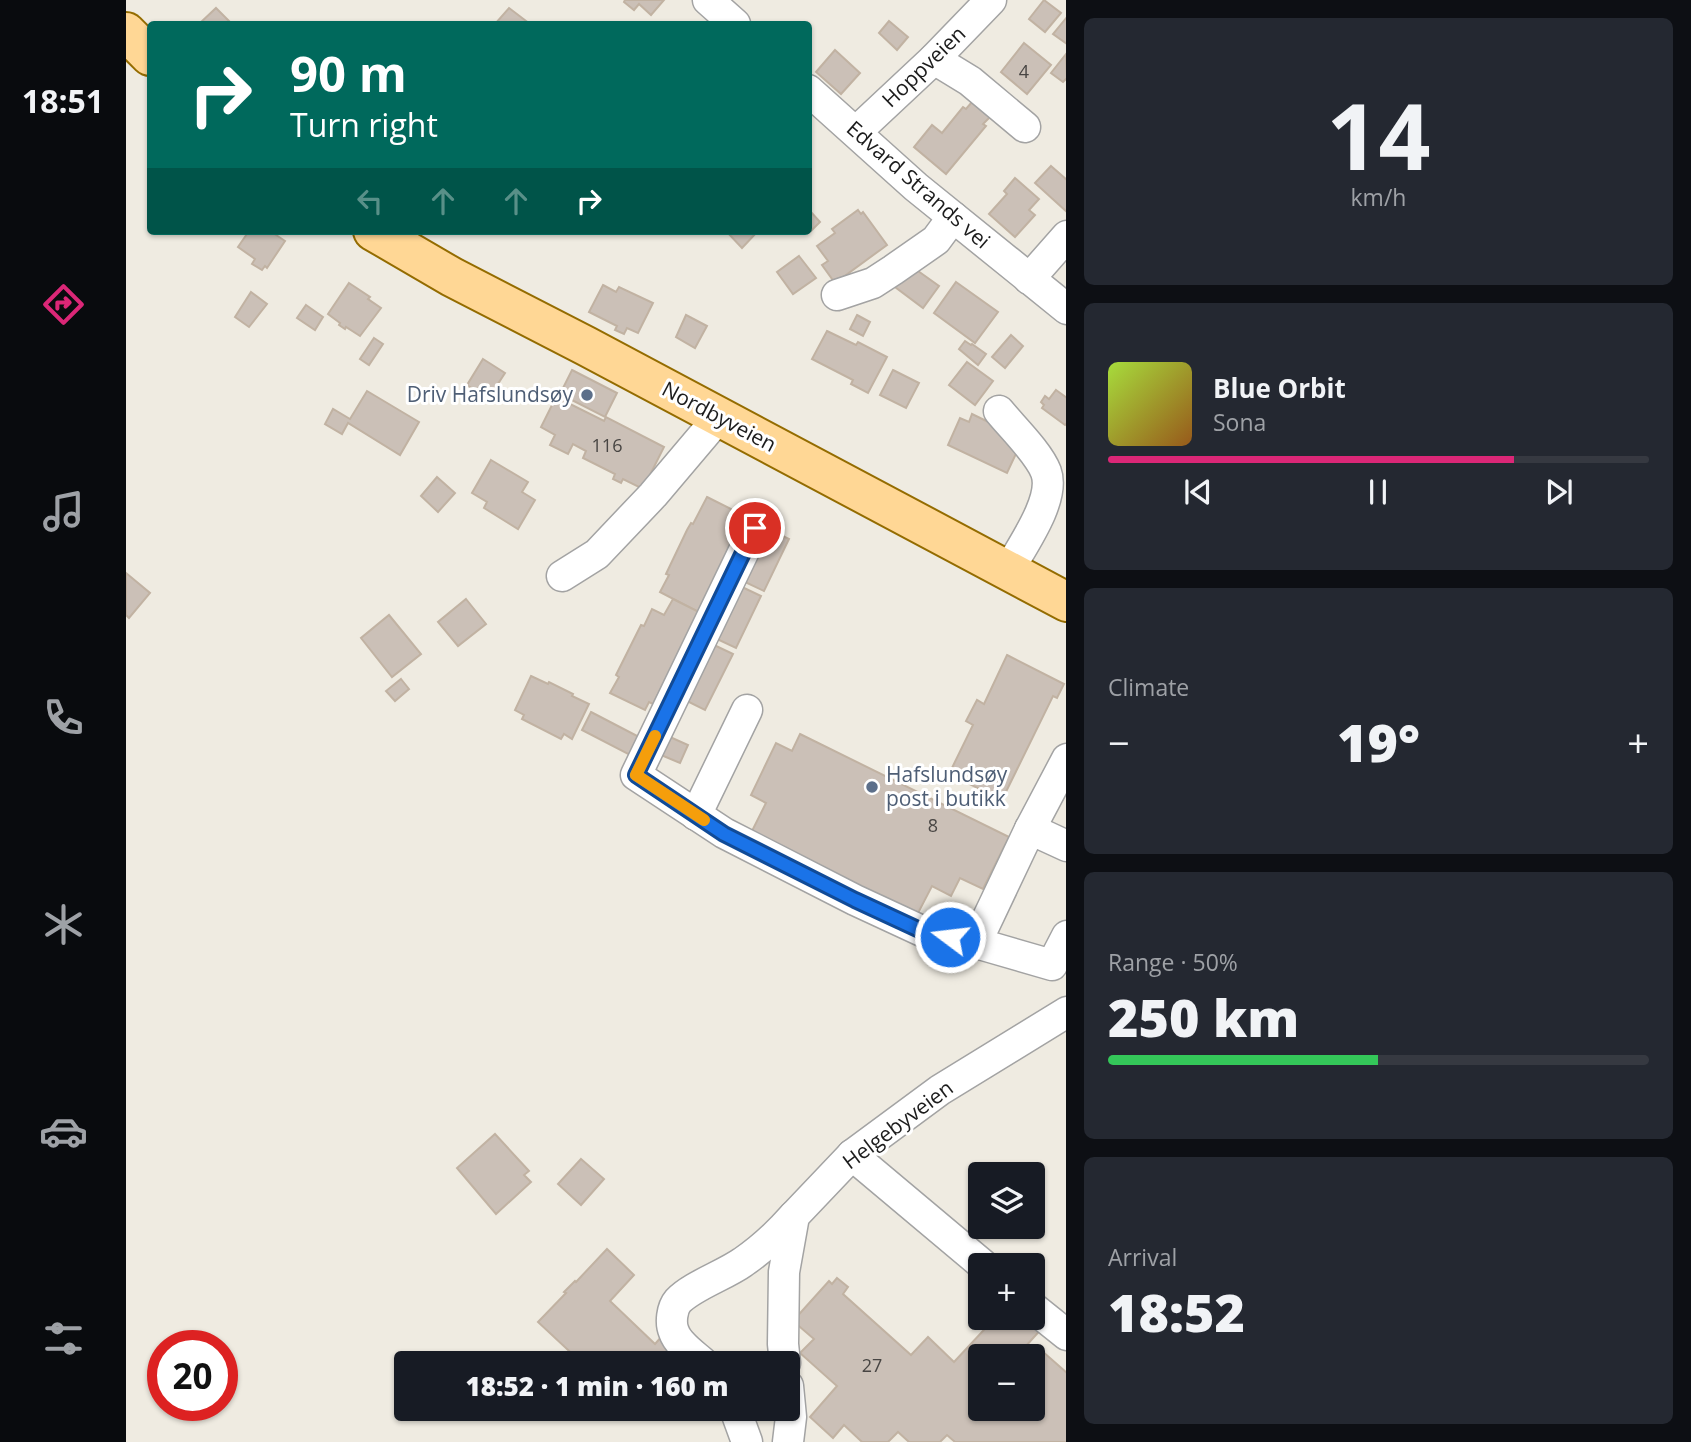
<!DOCTYPE html>
<html lang="en">
<head>
<meta charset="utf-8">
<style>
	body { margin:0; font-family:"Open Sans",sans-serif; background:#242831; color:#f1f3f6; height:100vh; display:flex; flex-direction:column; font-size:26px; white-space:nowrap }
	* { box-sizing:border-box; margin:0 }
	p { font-size:23px; color:#9ea1a6 }
	.icon { flex:none; width:38px; height:38px; fill:none; stroke:currentColor; stroke-width:2; stroke-linecap:round; stroke-linejoin:round }
	.map { position:relative; flex:1; overflow:hidden }
	.panel { display:flex; flex-direction:column; gap:18px; padding:18px; background:#0d0f14; width:625px }
	.panel>* { flex:none }
	.top-card { position:absolute; left:21px; top:21px; width:665px; height:214px; border-radius:7px; box-shadow:0 2px 5px #0004; background:#00695c; color:#fff; overflow:hidden }
	.tools { position:absolute; left:842px; top:1162px; display:grid; gap:14px }
	.tools a { display:grid; place-items:center; width:77px; height:77px; border-radius:7px; background:#171b24; box-shadow:0 2px 5px #0004; font-size:35px }
	.speed { position:absolute; left:21px; top:1330px; display:flex; gap:14px; font-size:35px; font-weight:700; text-align:center }
	.speed>* { display:grid; place-content:center; width:91px; height:91px; border-radius:50%; background:#171b24; box-shadow:0 2px 5px #0004; line-height:1 }
	.speed .limit { border:10px solid #d22; background:#fff; color:#111 }
	.pin { position:absolute; display:grid; place-items:center; width:60px; height:60px; color:#fff; margin:-30px; border:4px solid #fff; border-radius:50%; box-shadow:0 2px 7px #0007 }
	.me { position:absolute; width:77px; margin:-38px; rotate:285deg; stroke-linejoin:round; filter:drop-shadow(0 0 5px #0008) }
	.turn { display:flex; align-items:center; gap:24px; height:147px; padding:0 28px; font-size:32px }
	.turn .icon { width:91px; height:91px; stroke-width:2.5 }
	.turn b { display:block; font-size:49px; line-height:60px }
	.lanes { display:flex; align-items:center; height:66px; padding:0 28px; background:#0003; justify-content:center; gap:35px; direction:ltr }
	.lanes .off { opacity:.35 }
	.big { font-size:52px; font-weight:800; line-height:1.1 }
	.panel .widget { flex:1; display:flex; flex-direction:column; justify-content:center; gap:10px; min-width:0; padding:0 24px; border-radius:10px; background:#242831 }
	.panel .dial { align-items:center; gap:0 }
	.dial b { font-size:91px; line-height:1 }
	.song { display:flex; align-items:center; gap:21px }
	.cover { width:84px; height:84px; border-radius:10px; background:linear-gradient(135deg,hsl(80 70% 55%),hsl(30 70% 35%)) }
	.played { height:7px; border-radius:4px; background:linear-gradient(90deg,#db2777 75%,#363941 75%) }
	.keys { display:flex; justify-content:space-around; direction:ltr }
	.heat { display:flex; justify-content:space-between; align-items:center; font-size:38px; direction:ltr }
	.charge { height:10px; border-radius:5px; background:linear-gradient(90deg,#34c759 50%,#363941 0) }
	.trip { position:absolute; left:268px; top:1351px; width:406px; height:70px; border-radius:7px; background:#171b24; box-shadow:0 2px 5px #0004; font-weight:800; line-height:70px; text-align:center }
	main { display:flex; flex:1; min-height:0 }
	.tabs { display:flex; flex-direction:column; width:126px; justify-content:space-around; align-items:center; background:#090b0e; color:#9ea1a6 }
	.tabs .icon { width:49px; height:49px }
	.tabs .on { color:#db2777 }
	.tabs b { font-size:32px; color:#f1f3f6 }
	.map>svg:first-child { display:block }
</style>
</head>
<body>
<main>
<nav class="tabs">
<b>18:51</b>
<svg class="icon on" aria-label="directions" viewBox="0 0 24 24"><path d="M12 3l9 9-9 9-9-9zM9 14v-3h6M13 9l2 2-2 2"/></svg>
<svg class="icon" aria-label="music" viewBox="0 0 24 24"><path d="M9 18V5l10-2v13"/><circle cx="6" cy="18" r="3"/><circle cx="16" cy="16" r="3"/></svg>
<svg class="icon" aria-label="phone" viewBox="0 0 24 24"><path d="M5 4h4l2 5-3 2q2 4 5 5l2-3 5 2v4C11 20 4 13 5 4z"/></svg>
<svg class="icon" aria-label="climate" viewBox="0 0 24 24"><path d="M12 3v18M4 7l16 10M4 17L20 7"/></svg>
<svg class="icon" aria-label="car" viewBox="0 0 24 24"><path d="M5 17H2v-5l4-1 3-4h7l3 4 3 1v5h-3M9 17h6M6 11h13"/><circle cx="7" cy="17" r="2"/><circle cx="17" cy="17" r="2"/></svg>
<svg class="icon" aria-label="filters" viewBox="0 0 24 24"><path d="M4 7h16M4 17h16"/><circle cx="9" cy="7" r="2"/><circle cx="15" cy="17" r="2"/></svg>
</nav>
<div class="map">
<svg width="941" height="1442" viewBox="0 0 941 1442">
	<rect width="100%" height="100%" fill="#efebe1"/>
	<g fill="#cbc0b7" stroke="#c1b2a2" stroke-width="2">
		<path d="M499 0H538L525 15 513 4 508 10 498 2Z"/>
		<path d="M918 0 935 13 919 32 903 19Z"/>
		<path d="M90 8 106 24H73Z"/>
		<path d="M383 8 404 24H369Z"/>
		<path d="M941 17V44L927 34Z"/>
		<path d="M763 21 782 37 771 50 753 33Z"/>
		<path d="M898 43 925 65 901 94 875 72Z"/>
		<path d="M709 50 734 73 715 94 690 72Z"/>
		<path d="M940 54 941 78 937 82 925 73Z"/>
		<path d="M846 102 864 117 857 124 860 126 820 174 788 147 806 125 816 133 837 107 840 109Z"/>
		<path d="M925 166 941 180V212L909 183Z"/>
		<path d="M889 178 913 199 903 210 909 215 889 237 863 214 881 194 878 191Z"/>
		<path d="M732 210 735 214 737 212 761 245 709 283 696 265 702 261 691 246 709 233 706 229Z"/>
		<path d="M684 211 694 222 685 231 682 229V212Z"/>
		<path d="M123 231H144L159 241 141 268 139 266 136 270 126 264 129 259 112 247Z"/>
		<path d="M600 231H632L616 248Z"/>
		<path d="M673 256 690 278 667 294 651 272Z"/>
		<path d="M785 266 813 286 797 308 769 287Z"/>
		<path d="M830 282 872 312 849 343 808 313Z"/>
		<path d="M223 283 244 297 242 299 255 308 234 336 220 327 219 329 213 325 214 323 202 314Z"/>
		<path d="M477 285 490 292 493 287 527 303 512 333 501 328 498 334 489 330 491 326 463 312Z"/>
		<path d="M125 292 141 304 123 327 109 317Z"/>
		<path d="M180 305 197 317 189 330 171 318Z"/>
		<path d="M560 315 581 326 569 348 550 337Z"/>
		<path d="M731 315 744 322 737 336 724 329Z"/>
		<path d="M701 331 730 345 732 342 761 357 742 393 725 384 727 380 686 359Z"/>
		<path d="M885 335 897 346 879 368 866 357Z"/>
		<path d="M248 338 257 344 243 365 234 359Z"/>
		<path d="M839 341 845 345 846 344 860 354 852 365 833 349Z"/>
		<path d="M357 359 379 373 362 399 341 385Z"/>
		<path d="M841 362 867 381 849 405 823 385Z"/>
		<path d="M446 370 491 393 479 417 434 394Z"/>
		<path d="M767 370 793 383 780 408 754 395Z"/>
		<path d="M930 390 941 398V423L939 425 916 408 918 405 915 402 919 396 923 399Z"/>
		<path d="M241 391 293 422 274 455 222 423 216 434 199 424 207 409 224 419Z"/>
		<path d="M430 397 478 421 480 417 538 447 517 489 497 479 495 483 487 479 489 474 457 458 460 451 447 444 442 454 424 445 429 435 415 427Z"/>
		<path d="M846 414 881 431 894 445 881 473 822 445 834 418 843 422Z"/>
		<path d="M365 460 402 482 396 492 409 500 392 529 358 508 361 502 346 493Z"/>
		<path d="M311 477 329 493 312 512 295 496Z"/>
		<path d="M581 497 615 514 606 533 610 535 572 612 534 592 543 575 540 574 561 530 565 523 567 524Z"/>
		<path d="M644 530 663 539 638 591 619 582Z"/>
		<path d="M0 573 24 593 3 618 0 615Z"/>
		<path d="M616 587 635 596 610 648 591 639Z"/>
		<path d="M340 599 360 624 332 646 312 622Z"/>
		<path d="M547 599 573 612 527 704 523 702 519 710 484 693 493 677 490 675 515 625 518 626 526 609 538 615Z"/>
		<path d="M263 615 295 654 266 677 235 638Z"/>
		<path d="M588 645 607 654 579 710 561 701Z"/>
		<path d="M881 655 938 684 931 698 927 696 876 800 823 774 847 725 840 721 851 700 858 704Z"/>
		<path d="M405 676 422 684 423 682 447 694 446 696 463 704 446 739 438 734 435 739 396 719 398 715 389 710Z"/>
		<path d="M275 679 283 689 269 701 260 691Z"/>
		<path d="M465 712 515 738 506 756 456 730Z"/>
		<path d="M674 734 883 837 857 889 834 878 825 896 806 886 790 917 624 835 640 803 625 795 650 743 666 751Z"/>
		<path d="M544 737 562 745 554 763 535 755Z"/>
		<path d="M369 1134 403 1171 398 1175 405 1182 370 1214 331 1168Z"/>
		<path d="M455 1159 478 1179 455 1205 432 1184Z"/>
		<path d="M481 1249 508 1275 484 1301 529 1344 537 1335 566 1363H456L412 1322 440 1293 438 1292 449 1281 450 1282Z"/>
		<path d="M711 1278 722 1287 717 1294 785 1355 802 1337 828 1362 869 1318H906L917 1327 891 1356H854V1409H906V1359L915 1350 941 1373V1442H829L821 1435 814 1442H783L772 1432 762 1442H736L718 1425 707 1438 684 1417 711 1386 674 1353 688 1339 667 1321 703 1281 706 1284Z"/>
	</g>
	<g fill="none" stroke-linecap="round" stroke-linejoin="round">
		<defs>
			<g id="minor">
				<path d="M582 0 609 24"/>
				<path d="M808 59 844 81 899 127"/>
				<path d="M682 90 790 187 941 309"/>
				<path d="M730 132 808 59 865 0"/>
				<path d="M903 279 941 236"/>
				<path d="M711 295 747 283 767 270 810 240 827 217"/>
				<path d="M873 411C886 427 913 453 920 472 930 499 896 546 882 571"/>
				<path d="M629 528 510 775 598 833 729 900 798 932 850 943 926 965 941 936"/>
				<path d="M436 576 471 554 527 495 593 417"/>
				<path d="M570 815 621 710"/>
				<path d="M904 829 941 759"/>
				<path d="M850 943 904 829 941 846"/>
				<path d="M726 1155 857 1265"/>
				<path d="M906 1307 941 1335"/>
				<path d="M577 1363C567 1354 552 1344 548 1332 544 1323 546 1308 552 1301 566 1286 599 1275 617 1262 636 1249 653 1233 668 1216"/>
				<path d="M659 1363 657 1344 658 1272 668 1216 726 1155 814 1090 941 1012"/>
				<path d="M662 1386 665 1417 662 1442"/>
				<path d="M609 1409 621 1442"/>
			</g>
			<g id="major">
				<path d="M0 32 24 56"/>
				<path d="M247 231 326 277 460 346 941 602"/>
			</g>
		</defs>
		<use href="#minor" stroke="#a3a3a3" stroke-width="33"/>
		<use href="#major" stroke="#946c00" stroke-width="42"/>
		<use href="#minor" stroke="#fff" stroke-width="30"/>
		<use href="#major" stroke="#ffd795" stroke-width="38"/>
	</g>
	<g fill="none" stroke-linecap="round" stroke-linejoin="round">
		<defs>
			<path id="route" d="M629 528 510 775 598 834 729 900 798 932 824 937"/>
		</defs>
		<use href="#route" stroke="#114b97" stroke-width="18"/>
		<use href="#route" stroke="#1a73e8" stroke-width="12"/>
		<path stroke="#f59e0b" stroke-width="12" d="M529 736 510 775 578 820"/>
	</g>
	<g fill="#5c6f8a" stroke="#fff" stroke-width="2.5">
		<circle cx="461" cy="395" r="7"/>
		<circle cx="746" cy="787" r="7"/>
	</g>
	<g text-anchor="middle" stroke-width="6" stroke-linejoin="round" paint-order="stroke">
		<g font-size="18" fill="#484543">
			<text x="898" y="78">4</text>
			<text x="481" y="452">116</text>
			<text x="807" y="832">8</text>
			<text x="746" y="1372">27</text>
		</g>
		<g font-size="21" fill="#1c1c1c" stroke="#fff">
			<text transform="translate(798 67) rotate(-44)" y="7">Hoppveien</text>
			<text transform="translate(792 185) rotate(41)" y="7">Edvard Strands vei</text>
			<text transform="translate(593 417) rotate(28)" y="7">Nordbyveien</text>
			<text transform="translate(772 1125) rotate(-37)" y="7">Helgebyveien</text>
		</g>
		<g font-size="21" fill="#4e5e75" stroke="#fff" text-anchor="end">
			<text x="447" y="402">Driv Hafslundsøy</text>
			<text x="760" y="782" text-anchor="start">Hafslundsøy<tspan x="760" dy="24">post i butikk</tspan></text>
		</g>
	</g>
</svg>
<div class="tools">
<a><svg class="icon" aria-label="layers" viewBox="0 0 24 24"><path d="M12 4l9 5-9 5-9-5zM3 14l9 5 9-5"/></svg></a>
<a>+</a>
<a>−</a>
</div>
<div class="speed"><div class="limit">20</div></div>
<div class="pin" style="left:629px;top:528px;background:#d93025"><svg class="icon" aria-label="arrive" viewBox="0 0 24 24"><path d="M6 21V4h12l-3 4 3 4H6"/></svg></div>
<svg class="me" style="left:824px;top:937px" viewBox="-20 -20 40 40"><circle r="17" fill="#1a73e8" stroke="#fff" stroke-width="3"/><path d="M0-11L8 9 0 5-8 9z" fill="#fff"/></svg>
<div class="trip">18:52 · 1 min · 160 m</div>
<div class="top-card">
<div class="turn"><svg class="icon" aria-label="right" viewBox="0 0 24 24"><path d="M7 20v-9h11M14 6l5 5-5 5"/></svg><div><b>90 m</b>Turn right</div></div>
<div class="lanes"><svg class="icon off" aria-label="left" viewBox="0 0 24 24"><path d="M17 20v-9H6M10 6l-5 5 5 5"/></svg><svg class="icon off" aria-label="ahead" viewBox="0 0 24 24"><path d="M12 20V5M6 11l6-6 6 6"/></svg><svg class="icon off" aria-label="ahead" viewBox="0 0 24 24"><path d="M12 20V5M6 11l6-6 6 6"/></svg><svg class="icon" aria-label="right" viewBox="0 0 24 24"><path d="M7 20v-9h11M14 6l5 5-5 5"/></svg></div>
</div>
</div>
<section class="panel">
<div class="widget dial"><b>14</b><p>km/h</p></div>
<div class="widget">
<div class="song"><i class="cover"></i><div><b>Blue Orbit</b><p>Sona</p></div></div>
<div class="played"></div>
<div class="keys"><svg class="icon" aria-label="previous" viewBox="0 0 24 24"><path d="M18 5L8 12l10 7zM5 5v14"/></svg><svg class="icon" aria-label="pause" viewBox="0 0 24 24"><path d="M8 5v14M16 5v14"/></svg><svg class="icon" aria-label="next" viewBox="0 0 24 24"><path d="M6 5l10 7-10 7zM19 5v14"/></svg></div>
</div>
<div class="widget"><p>Climate</p>
<div class="heat"><a>−</a><b class="big">19°</b><a>+</a></div>
</div>
<div class="widget"><p>Range · 50%</p><b class="big">250 km</b><div class="charge"></div></div>
<div class="widget"><p>Arrival</p><b class="big">18:52</b></div>
</section>
</main>
</body>
</html>
